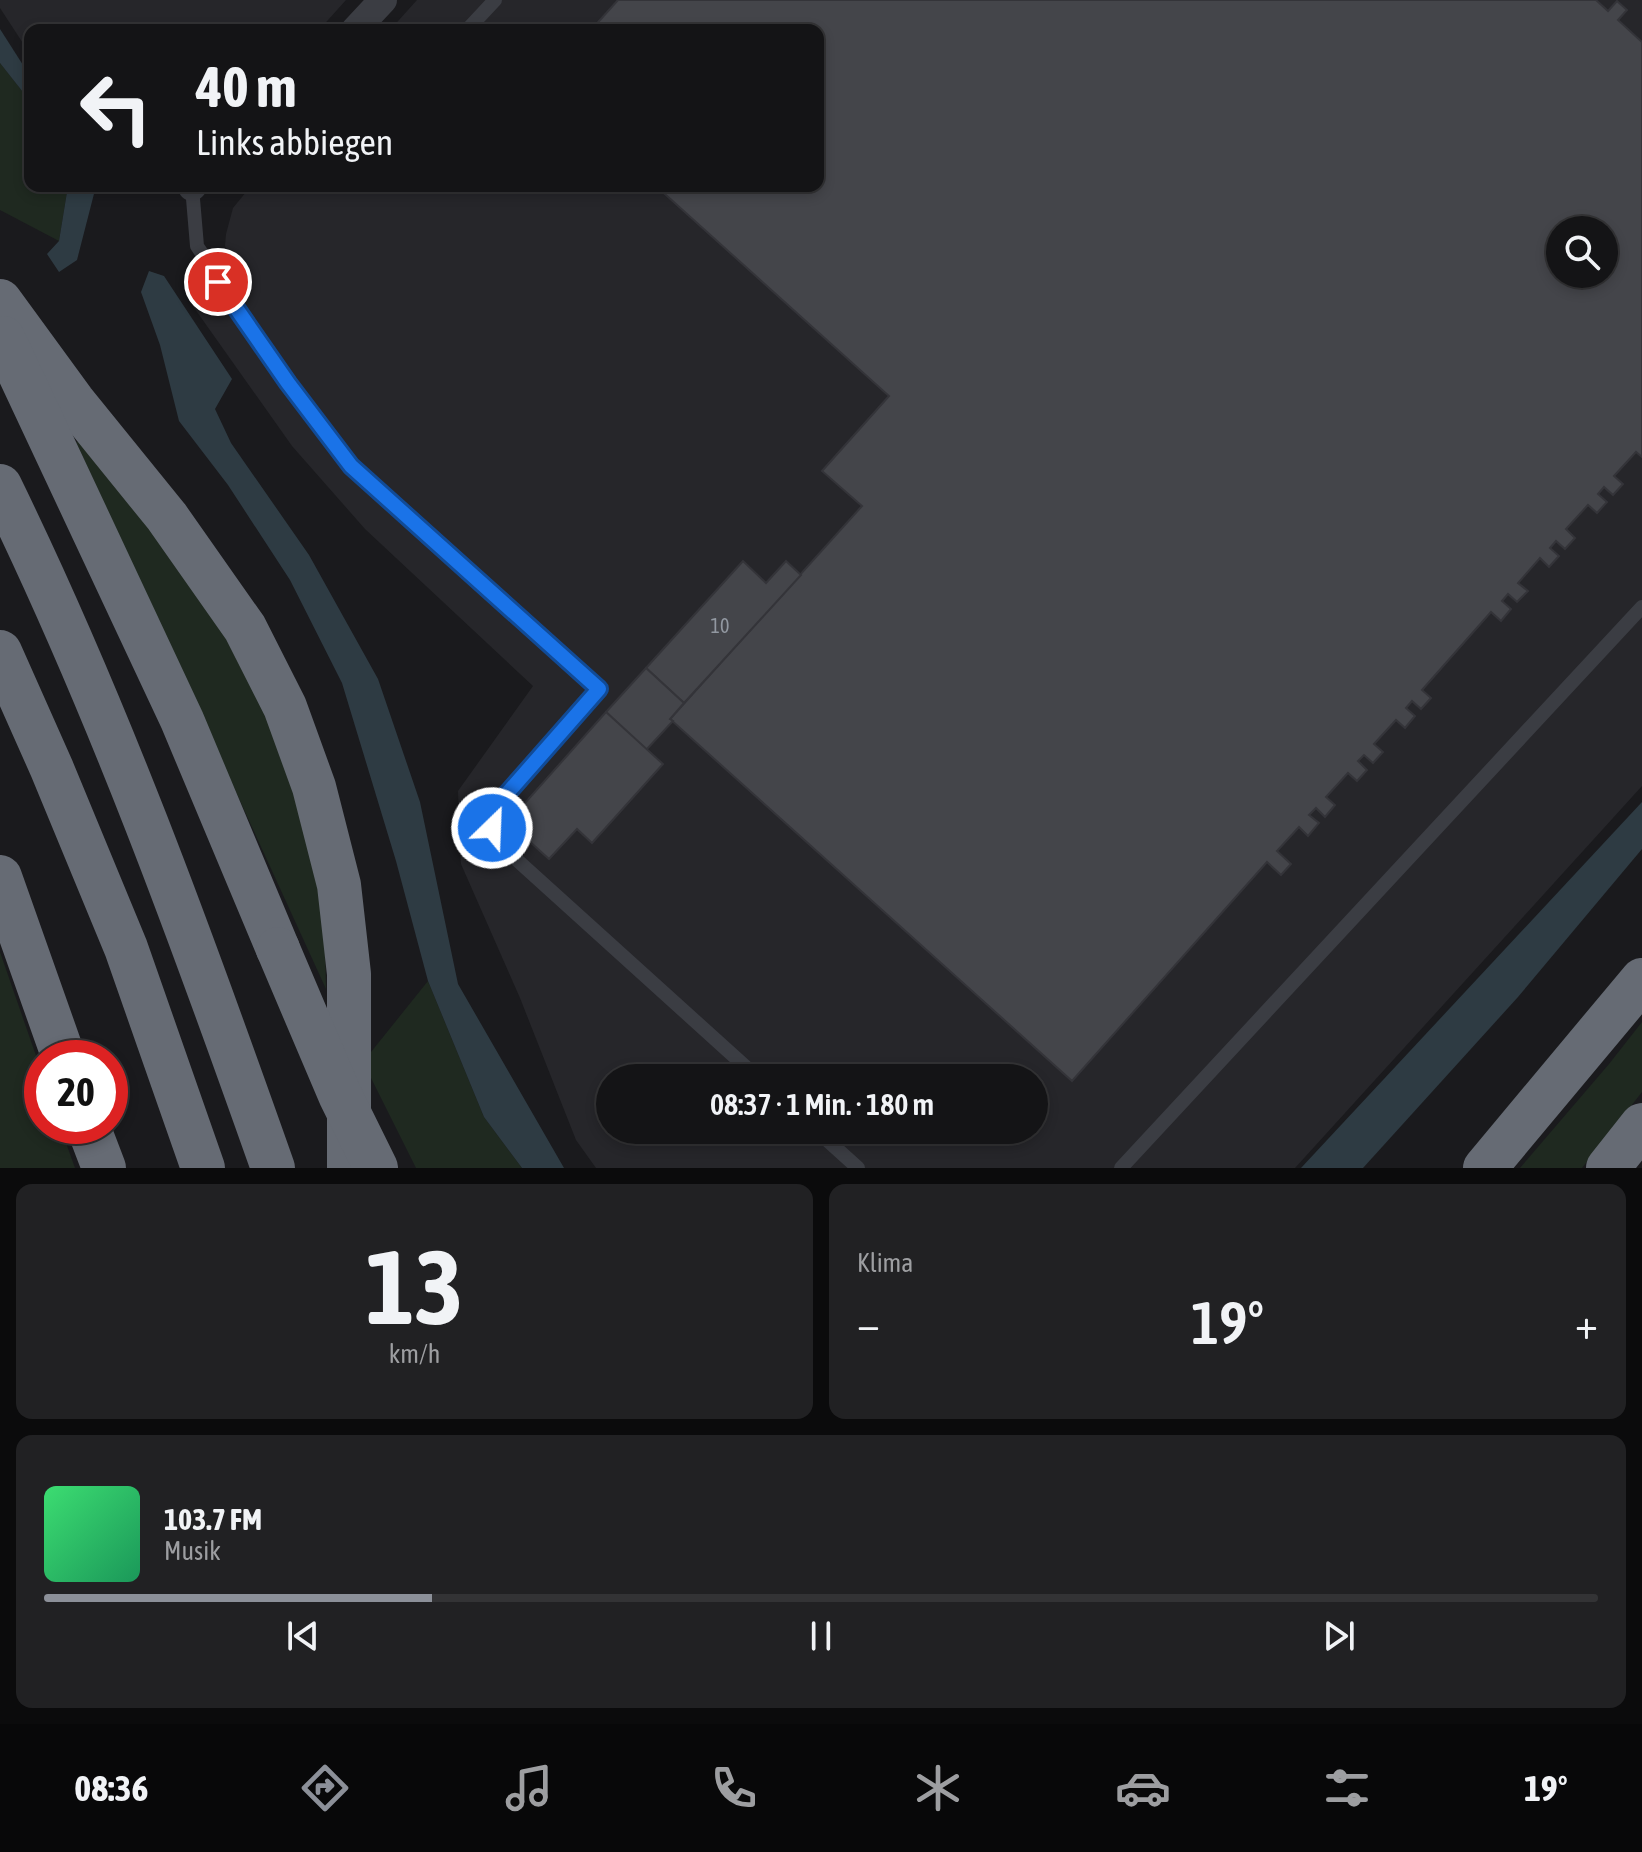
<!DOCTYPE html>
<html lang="de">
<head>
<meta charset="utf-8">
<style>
	body { margin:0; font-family:"Asap Condensed",sans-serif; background:#212123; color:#f1f3f6; height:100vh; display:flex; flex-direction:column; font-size:30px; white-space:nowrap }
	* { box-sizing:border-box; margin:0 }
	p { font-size:26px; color:#9d9ea1 }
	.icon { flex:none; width:44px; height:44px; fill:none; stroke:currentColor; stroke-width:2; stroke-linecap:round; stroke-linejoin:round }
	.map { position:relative; height:1168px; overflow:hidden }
	.sheet { display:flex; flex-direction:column; gap:16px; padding:16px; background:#0b0b0c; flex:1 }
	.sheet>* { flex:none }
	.banner { position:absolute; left:24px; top:24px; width:800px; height:168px; border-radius:16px; box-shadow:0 4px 12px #0003,0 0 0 2px #333335; background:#141416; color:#f1f3f6; overflow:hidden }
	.tools { position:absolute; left:1546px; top:216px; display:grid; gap:16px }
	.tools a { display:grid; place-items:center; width:72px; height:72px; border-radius:50%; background:#141416; box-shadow:0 4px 12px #0003,0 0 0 2px #333335; font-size:40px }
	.speed { position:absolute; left:24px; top:1040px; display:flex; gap:16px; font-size:40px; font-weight:700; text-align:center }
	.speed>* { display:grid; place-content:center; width:104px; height:104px; border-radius:50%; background:#141416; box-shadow:0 4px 12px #0003,0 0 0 2px #333335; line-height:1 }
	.speed .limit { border:12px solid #d22; background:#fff; color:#111 }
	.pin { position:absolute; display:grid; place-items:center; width:68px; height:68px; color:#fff; margin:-34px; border:4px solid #fff; border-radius:50%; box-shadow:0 2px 8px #0007 }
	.me { position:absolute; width:88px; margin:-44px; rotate:24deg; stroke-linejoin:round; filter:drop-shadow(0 0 6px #0008) }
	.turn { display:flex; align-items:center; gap:28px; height:168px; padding:0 40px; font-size:36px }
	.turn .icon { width:104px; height:104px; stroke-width:2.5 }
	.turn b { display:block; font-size:56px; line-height:68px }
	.big { font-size:60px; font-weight:600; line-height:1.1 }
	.sheet .tile { flex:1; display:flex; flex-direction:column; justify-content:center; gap:12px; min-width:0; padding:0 28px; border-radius:16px; background:#212123 }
	.sheet .dial { align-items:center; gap:0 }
	.dial b { font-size:104px; line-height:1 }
	.song { display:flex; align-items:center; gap:24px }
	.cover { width:96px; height:96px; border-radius:12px; background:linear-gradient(135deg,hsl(140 70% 55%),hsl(150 70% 35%)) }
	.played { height:8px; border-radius:4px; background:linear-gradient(90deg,#8c9099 25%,#333335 25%) }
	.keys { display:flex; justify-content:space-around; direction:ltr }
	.heat { display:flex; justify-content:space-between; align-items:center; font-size:44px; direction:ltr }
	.sheet .tiles { flex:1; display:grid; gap:16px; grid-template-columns:1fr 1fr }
	.tile:last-child { grid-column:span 2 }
	.trip { position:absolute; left:596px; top:1064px; width:452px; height:80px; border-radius:40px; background:#141416; box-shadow:0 4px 12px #0003,0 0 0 2px #333335; font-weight:600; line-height:80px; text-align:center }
	.tabs { display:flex; height:128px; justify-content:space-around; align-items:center; background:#080809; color:#9d9ea1 }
	.tabs .icon { width:56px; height:56px }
	.tabs .active { color:#8c9099 }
	.tabs b { font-size:36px; color:#f1f3f6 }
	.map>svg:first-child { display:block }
</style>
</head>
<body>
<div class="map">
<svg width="1642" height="1168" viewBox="0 0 1642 1168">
	<rect width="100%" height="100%" fill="#1a1a1d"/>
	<g fill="#26262a" fill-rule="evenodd">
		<path d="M0 0H346L319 30H30V54L0 8Z"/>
		<path d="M417 0H1642V786L1295 1168H596L576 1140 520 998 461 864 458 791 533 686 365 529 292 446 190 302 235 269 225 246 226 234 233 208 251 186H818V30H390ZM1560 230H1604V274H1560ZM610 1078H1034V1130H610Z"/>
	</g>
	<g fill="#1f2920">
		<path d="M0 63 30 101V186H68L59 241 0 210Z"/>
		<path d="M87 440 228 631 275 733 307 825 324 902 326 989 76 442Z"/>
		<path d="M0 952 42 1073V1126H60L75 1168H0Z"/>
		<path d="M428 981 484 1117 522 1168H416L363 1062Z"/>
		<path d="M1642 1022V1092L1582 1168H1520L1609 1064Z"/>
	</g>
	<g fill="#2e3b43">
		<path d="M0 29 30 76V101L0 63Z"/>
		<path d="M68 186H96L77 260 59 272 47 254 59 241Z"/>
		<path d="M149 271 164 276 232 379 215 409 231 443 309 555 378 679 420 802 458 984 564 1168H522L484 1117 428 981 396 861 342 683 290 580 228 485 179 421 160 345 141 292Z"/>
		<path d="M1642 802V849L1518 997 1363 1168H1301Z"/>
	</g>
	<g fill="#44454a" stroke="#343439" stroke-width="2" fill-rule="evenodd">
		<path d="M618 0H1596L1608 11 1617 1 1627 10 1618 20 1642 42V457L1636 452 1614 476 1623 484 1613 495 1604 487 1598 494 1607 502 1597 513 1588 505 1566 529 1575 538 1565 549 1556 541 1550 548 1559 556 1549 567 1540 558 1518 583 1528 591 1517 602 1508 594 1502 601 1511 609 1501 621 1491 612 1422 690 1431 698 1421 709 1412 701 1406 708 1415 716 1405 728 1396 720 1374 744 1383 752 1373 763 1364 755 1358 761 1367 770 1357 781 1348 773 1326 797 1335 805 1325 817 1316 808 1309 815 1319 823 1308 836 1299 827 1277 851 1291 864 1281 875 1267 862 1072 1081 670 719 862 506 822 471 889 396 656 186H818V30H591ZM1560 230H1604V274H1560Z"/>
		<path d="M743 561 766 583 786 561 801 575 684 703 646 668Z"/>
		<path d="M646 668 684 703 670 719 673 721 646 750 606 712Z"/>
		<path d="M606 712 663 764 592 843 577 829 549 859 508 822Z"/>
	</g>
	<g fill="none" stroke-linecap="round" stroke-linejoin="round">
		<g stroke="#3b3d43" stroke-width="14">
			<path d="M467 30 495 0"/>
			<path d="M192 187 197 246 288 383 351 466 599 689 497 805C491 818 492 827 496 841L758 1078"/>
			<path d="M816 1130 858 1168"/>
			<path d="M1121 1168 1642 607"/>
		</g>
		<g stroke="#3b3d43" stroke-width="28">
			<path d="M355 30 383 0"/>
			<path d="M192 187 193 186"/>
		</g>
		<g stroke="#666b74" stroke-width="44">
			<path d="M0 301 73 401 167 517 245 628 285 707 314 787 339 885 349 974V1168"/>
			<path d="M3 338 182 720 278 949"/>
			<path d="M0 486C108 707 191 936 273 1168"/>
			<path d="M0 652 52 769 126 948 203 1168"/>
			<path d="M0 877 64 1058"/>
			<path d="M88 1126 104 1168"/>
			<path d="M1485 1168 1642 980"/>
			<path d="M1608 1168 1642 1125"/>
		</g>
		<path stroke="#666b74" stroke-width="44" d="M278 949 340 1095 376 1168"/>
	</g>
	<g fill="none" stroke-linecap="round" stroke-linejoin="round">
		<defs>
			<path id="route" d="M218 282 288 383 351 466 599 689 497 805 492 815V828"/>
		</defs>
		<use href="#route" stroke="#114b97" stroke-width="20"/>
		<use href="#route" stroke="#1a73e8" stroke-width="14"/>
	</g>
	<g text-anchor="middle" stroke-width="8" stroke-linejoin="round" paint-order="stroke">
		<g font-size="20" fill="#9298a1">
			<text x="720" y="633">10</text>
		</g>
	</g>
</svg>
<div class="tools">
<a><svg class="icon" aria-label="search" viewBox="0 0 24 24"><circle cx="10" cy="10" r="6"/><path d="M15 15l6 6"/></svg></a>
</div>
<div class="speed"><div class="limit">20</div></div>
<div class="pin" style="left:218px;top:282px;background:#d93025"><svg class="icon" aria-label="arrive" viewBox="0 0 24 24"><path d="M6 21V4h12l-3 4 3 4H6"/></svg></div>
<svg class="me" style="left:492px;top:828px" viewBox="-20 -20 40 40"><circle r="17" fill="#1a73e8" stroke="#fff" stroke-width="3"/><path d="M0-11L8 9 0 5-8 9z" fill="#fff"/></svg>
<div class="trip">08:37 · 1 Min. · 180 m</div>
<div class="banner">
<div class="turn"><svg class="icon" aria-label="left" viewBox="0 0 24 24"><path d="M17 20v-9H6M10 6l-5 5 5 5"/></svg><div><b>40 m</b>Links abbiegen</div></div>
</div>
</div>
<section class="sheet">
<div class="tiles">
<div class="tile dial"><b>13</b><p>km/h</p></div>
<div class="tile"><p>Klima</p>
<div class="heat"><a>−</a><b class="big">19°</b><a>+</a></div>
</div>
<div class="tile">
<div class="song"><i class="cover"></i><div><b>103.7 FM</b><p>Musik</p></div></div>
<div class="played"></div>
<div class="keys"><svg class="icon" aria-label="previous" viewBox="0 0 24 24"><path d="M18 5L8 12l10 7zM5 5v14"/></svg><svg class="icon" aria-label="pause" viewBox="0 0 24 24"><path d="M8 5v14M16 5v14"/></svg><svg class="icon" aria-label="next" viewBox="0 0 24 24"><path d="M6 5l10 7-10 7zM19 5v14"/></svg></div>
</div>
</div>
</section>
<nav class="tabs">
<b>08:36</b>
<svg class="icon active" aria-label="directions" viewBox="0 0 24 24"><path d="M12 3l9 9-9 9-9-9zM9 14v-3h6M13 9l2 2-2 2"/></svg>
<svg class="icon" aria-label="music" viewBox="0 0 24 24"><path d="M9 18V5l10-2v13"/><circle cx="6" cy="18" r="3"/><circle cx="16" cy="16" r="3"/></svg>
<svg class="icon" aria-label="phone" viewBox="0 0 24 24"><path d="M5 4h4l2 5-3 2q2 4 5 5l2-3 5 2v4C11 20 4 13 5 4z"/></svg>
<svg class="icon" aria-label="climate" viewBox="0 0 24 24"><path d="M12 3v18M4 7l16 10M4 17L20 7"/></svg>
<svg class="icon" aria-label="car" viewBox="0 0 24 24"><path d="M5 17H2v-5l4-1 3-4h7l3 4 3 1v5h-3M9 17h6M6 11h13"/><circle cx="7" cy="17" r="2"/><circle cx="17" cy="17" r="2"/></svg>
<svg class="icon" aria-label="filters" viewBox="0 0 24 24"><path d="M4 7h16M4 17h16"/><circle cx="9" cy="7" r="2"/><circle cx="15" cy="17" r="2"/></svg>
<b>19°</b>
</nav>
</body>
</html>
